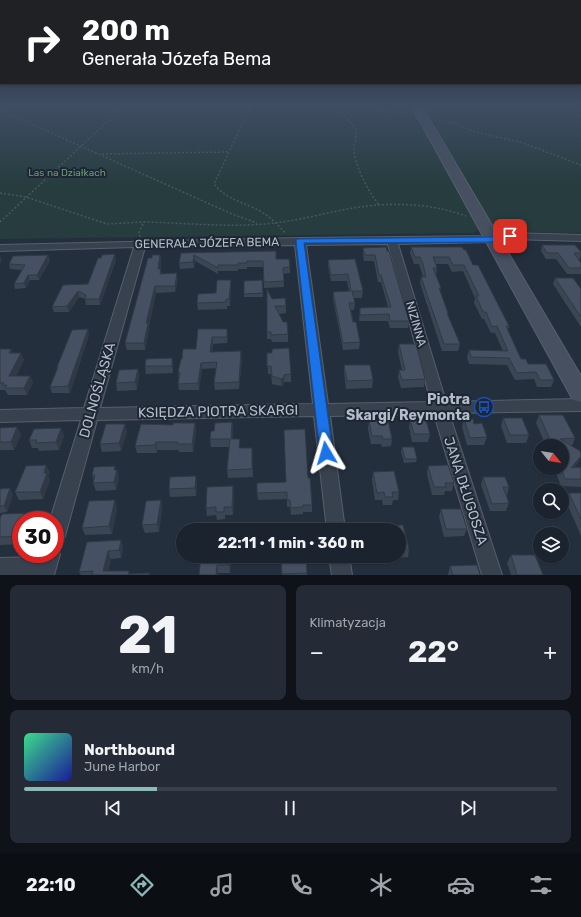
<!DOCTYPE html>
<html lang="pl">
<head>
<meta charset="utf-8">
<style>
	body { margin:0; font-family:Rubik,sans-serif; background:#242b36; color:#f1f3f6; height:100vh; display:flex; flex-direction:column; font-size:15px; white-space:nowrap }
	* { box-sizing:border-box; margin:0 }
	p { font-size:13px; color:#a0a4aa }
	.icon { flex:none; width:22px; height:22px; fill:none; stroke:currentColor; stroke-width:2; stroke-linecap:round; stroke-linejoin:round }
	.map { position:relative; height:575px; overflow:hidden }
	.drawer { display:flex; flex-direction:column; gap:10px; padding:10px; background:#0f1319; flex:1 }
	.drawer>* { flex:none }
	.top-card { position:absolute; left:0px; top:0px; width:581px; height:84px; box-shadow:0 1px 3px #0004,0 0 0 1px #39404a; background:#202124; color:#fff; overflow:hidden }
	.needle { width:26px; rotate:120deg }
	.tools { position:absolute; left:533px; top:439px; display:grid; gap:8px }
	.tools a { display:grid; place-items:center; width:36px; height:36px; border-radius:50%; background:#1b232e; box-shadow:0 1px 3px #0004,0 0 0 1px #39404a; font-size:20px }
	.speed { position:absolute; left:12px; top:511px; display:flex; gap:8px; font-size:20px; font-weight:700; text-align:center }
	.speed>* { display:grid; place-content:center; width:52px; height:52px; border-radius:50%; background:#1b232e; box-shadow:0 1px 3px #0004,0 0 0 1px #39404a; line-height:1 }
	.speed .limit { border:6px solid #d22; background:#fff; color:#111 }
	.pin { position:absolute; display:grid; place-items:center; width:34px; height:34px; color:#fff; margin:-17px; border-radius:8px; box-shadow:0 2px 6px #0006 }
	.me { position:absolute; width:44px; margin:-22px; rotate:353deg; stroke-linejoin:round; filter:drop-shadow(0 0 3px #0008) }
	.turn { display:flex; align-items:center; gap:14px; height:84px; padding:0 16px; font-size:18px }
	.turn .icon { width:52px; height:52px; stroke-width:2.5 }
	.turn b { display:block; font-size:28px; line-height:34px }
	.big { font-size:30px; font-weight:700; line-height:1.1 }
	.drawer .card { flex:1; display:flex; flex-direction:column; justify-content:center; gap:6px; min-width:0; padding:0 14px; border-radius:8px; background:#242b36 }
	.drawer .dial { align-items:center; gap:0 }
	.dial b { font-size:52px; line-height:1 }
	.song { display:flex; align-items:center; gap:12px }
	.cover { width:48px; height:48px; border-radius:6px; background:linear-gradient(135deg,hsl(150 70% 55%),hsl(240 70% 35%)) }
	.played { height:4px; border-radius:2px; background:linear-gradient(90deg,#8bbbb9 25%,#39404a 25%) }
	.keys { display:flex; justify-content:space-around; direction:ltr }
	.heat { display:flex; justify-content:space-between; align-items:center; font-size:22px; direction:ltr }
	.drawer .tiles { flex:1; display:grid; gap:10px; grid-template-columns:1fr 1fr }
	.card:last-child { grid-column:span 2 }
	.trip { position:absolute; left:176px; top:523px; width:230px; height:40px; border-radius:20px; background:#1b232e; box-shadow:0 1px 3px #0004,0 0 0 1px #39404a; font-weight:700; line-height:40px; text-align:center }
	.tab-bar { display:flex; height:64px; justify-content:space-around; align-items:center; background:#0b0e12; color:#a0a4aa }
	.tab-bar .icon { width:28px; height:28px }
	.tab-bar .current { color:#8bbbb9 }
	.tab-bar b { font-size:18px; color:#f1f3f6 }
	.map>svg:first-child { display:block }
</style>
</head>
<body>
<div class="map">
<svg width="581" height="575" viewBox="0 0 581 575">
	<rect width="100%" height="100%" fill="#242f3e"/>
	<g fill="#263c3f">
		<path d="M0 105H410L479 229 474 233 0 239Z"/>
		<path d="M421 105H581V233L511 232 494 230Z"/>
	</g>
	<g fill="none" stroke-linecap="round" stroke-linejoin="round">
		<defs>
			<g id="minor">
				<path d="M510 233 581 235V241L510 239 491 242 398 244 446 402 581 399V411L449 413 502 575H482L434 414 330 416 345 530H327L314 416 97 420 65 536 62 542 55 545V520H50L81 420 0 422V410L84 408 134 247 0 251V245L300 238 491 236ZM388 244 431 402 328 404 306 245ZM295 245 313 404 100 408 145 247Z"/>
				<path d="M55 547 60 554 54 575H0V558L39 557 40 554H55Z"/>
				<path d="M329 556H349L352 575H332Z"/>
			</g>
			<path id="secondary" d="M411 105H421L581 376V402L573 400Z"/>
		</defs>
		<use href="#minor" stroke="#565f6c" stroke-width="2"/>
		<use href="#secondary" stroke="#565f6c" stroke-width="2"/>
		<g stroke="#44595c" stroke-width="1.5" stroke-dasharray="2 2" stroke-linecap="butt">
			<path d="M251 105 214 184C225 198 239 201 254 208 267 214 277 223 286 234"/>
			<path d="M328 105C337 111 348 118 354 127 359 134 353 144 354 152 358 172 367 189 379 205"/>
			<path d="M359 105 381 111 411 115"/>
			<path d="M0 110 232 214 257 223"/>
			<path d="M435 120 458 124 472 131 523 143 581 165"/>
			<path d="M102 154 229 152"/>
			<path d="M0 193 26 197 107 224 144 222"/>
			<path d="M0 222 125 105"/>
			<path d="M140 237 139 232 144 222C187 223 231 228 275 223 309 219 345 207 379 205 409 203 438 206 466 216"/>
		</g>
		<use href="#minor" fill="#38414e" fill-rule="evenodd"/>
		<use href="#secondary" fill="#465061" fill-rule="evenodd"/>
	</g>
	<g fill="#3b4654">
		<path d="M542 245 581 253 580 259H578L581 263V274H567L556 259H546L541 251Z"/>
		<path d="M386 247 409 321 408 328H390L388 321H359L360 308 388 307 381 282H378L374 261H364L363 254V248Z"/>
		<path d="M411 247H462L509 326 508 330 521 359 528 364 554 380 551 387H537L534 379 515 380 507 365 469 364 467 357 469 350 503 351 495 333H491L484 319H482L474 303 475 298 463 271 452 272 448 264H436L437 268 436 275 441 288 440 290 448 313V316L460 344 458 351H442L420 283 421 277H423L419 264H414L410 253Z"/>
		<path d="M181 253 276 259 290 267V273L283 274 284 287 264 288 263 267H247V269H238V271H218V274L195 261 194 268 180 269 179 263Z"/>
		<path d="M48 255 50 260 39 280H30L26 288 15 289 14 284 22 270 10 269 9 264Z"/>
		<path d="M160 255 161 261 160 269 162 274 178 279 175 292 156 293 149 326V330L145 350H127L125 343 152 258Z"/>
		<path d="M355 259 363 291 362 298H353L355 303 354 310H351L353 322 360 342 359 349 343 350 333 299V292L349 291 347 281H331L328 266V260Z"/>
		<path d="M116 260 100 305H86L85 299 79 297 69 312H54L52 307 88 284Z"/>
		<path d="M555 278 581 289V327L553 284Z"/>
		<path d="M231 286 230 306H227V309L198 310 197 303 216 293Z"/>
		<path d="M263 293V297H244V294Z"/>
		<path d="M272 299 286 306V313L279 314 288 334V342H272L271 339H267V332Z"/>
		<path d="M198 329 228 335 227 343 213 344 212 352 242 358 239 389 215 390 214 383 216 368 202 369 199 390H179L178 384 179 379 178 372 182 359 196 349Z"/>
		<path d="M89 335 70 393H52L50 387 57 369V367Z"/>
		<path d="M399 344 425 379 424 387 401 388 398 377 399 370H402L398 352Z"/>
		<path d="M0 349 13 353H21L24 360 16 376H30L33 382 27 395H8L5 390H0Z"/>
		<path d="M267 353 291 374V382H284V385L281 386 272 384 271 374H268Z"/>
		<path d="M172 358 173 366V373L146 374 145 366Z"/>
		<path d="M344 365 373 380 372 388 346 389 344 373Z"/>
		<path d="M138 369 139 377 137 390 117 391 116 383Z"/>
		<path d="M539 415 575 438 572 446 581 454V457L578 463 574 468 581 469V487L561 486 554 468H562V446H546L536 423Z"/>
		<path d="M503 418 529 435 526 443H507L501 426Z"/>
		<path d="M464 419 474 424 487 437 484 445H467L462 427Z"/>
		<path d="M410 420 430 434 428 442H412L409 427Z"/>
		<path d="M369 421 392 439 391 446 382 447 381 444H371L368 429Z"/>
		<path d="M232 422 233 430 232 439 240 448 252 456 253 477 228 478 227 470 229 447H211L210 439 214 431Z"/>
		<path d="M195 423 196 430 193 452H179L178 450H157V453H137L135 446 173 425Z"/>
		<path d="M17 427 21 435 14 450H0V428Z"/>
		<path d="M127 431 121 451 102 452 100 444Z"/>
		<path d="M64 436 59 450 39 451 38 448H32L29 440Z"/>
		<path d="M402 447 417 459 416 462 404 463 401 451Z"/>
		<path d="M46 465 50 473 48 476 50 480 43 499 19 500 15 492Z"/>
		<path d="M428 466 454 483 452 491H445L444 495H432L427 474Z"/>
		<path d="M117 470 119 478 116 490 96 491 93 483 94 480 92 475Z"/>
		<path d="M373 472 399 492 398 500H393L392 505H383L382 500H375L372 480Z"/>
		<path d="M483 477 509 487 507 495H506L509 503 506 511H490L481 485Z"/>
		<path d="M308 478 312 505V512H303V514L291 515 290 507H287V499L258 500 257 493 286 482Z"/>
		<path d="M197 484 196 496 170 497 169 489Z"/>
		<path d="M0 489 13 495 7 512 0 513Z"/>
		<path d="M569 493H581V536L566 501Z"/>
		<path d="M234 494 233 515H225V519L217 520 216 515 207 516 206 508Z"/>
		<path d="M161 500 162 508 159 532 145 533 142 525Z"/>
		<path d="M117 508 112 534 85 535 82 528Z"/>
		<path d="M441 509 467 529 464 536 444 537 439 517Z"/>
		<path d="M0 518 21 520V544L0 545Z"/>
		<path d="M403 525 409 549 408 557 385 559 384 556H399V530H380L381 526Z"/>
		<path d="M121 540 123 548 121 558 111 559 108 571H129L130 574 149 573 150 575H81L79 572Z"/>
		<path d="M511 555 543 575H511L507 563Z"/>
		<path d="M231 556 230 573H218V575H199Z"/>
		<path d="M281 556 307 573V575H282Z"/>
		<path d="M450 566 480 575H448V574Z"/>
	</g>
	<g fill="#303945">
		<path d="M115 254 116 260 100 305 99 299Z"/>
		<path d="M0 255 2 261 0 264Z"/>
		<path d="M48 255 50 260 39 280 37 275Z"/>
		<path d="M160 255 161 261 160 275 158 269Z"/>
		<path d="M194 255 195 261 194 268 193 262Z"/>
		<path d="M177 273 178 279 175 292V286Z"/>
		<path d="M28 275 30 280 26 288 24 283Z"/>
		<path d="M231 280V286L230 306 229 299Z"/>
		<path d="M155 286 156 293 149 326V330L145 350 144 343 146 323Z"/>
		<path d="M78 291 79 297 69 312 67 306Z"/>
		<path d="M88 329 89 335 70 393 68 386Z"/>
		<path d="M227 329 228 335 227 343Z"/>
		<path d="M212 337 213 344 211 359 210 352Z"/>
		<path d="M11 349 14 355 9 353Z"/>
		<path d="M241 351 242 358 239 389V382Z"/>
		<path d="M21 353 24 360 12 383 9 376Z"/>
		<path d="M172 358 173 366V373L172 366Z"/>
		<path d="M201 363 202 369 199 390 198 383Z"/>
		<path d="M138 369 139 377 137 390 135 382Z"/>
		<path d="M30 376 33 382 27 395 24 388Z"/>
		<path d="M284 377V385L281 386V379Z"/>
		<path d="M232 422 233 430 232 447 231 439Z"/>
		<path d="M195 423 196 430 193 452 192 444Z"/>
		<path d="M125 424 127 431 121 451 119 443Z"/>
		<path d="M17 427 21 435 14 450 11 442Z"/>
		<path d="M61 428 64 436 59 450 56 442Z"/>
		<path d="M156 442 157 450V453L155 445Z"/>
		<path d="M581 456 578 463 568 476 571 468Z"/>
		<path d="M46 465 50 473 48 476 50 480 43 499 40 492 44 473Z"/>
		<path d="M115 466 116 472 117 470 119 478 116 490 114 482V470Z"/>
		<path d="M196 476 197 484 196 496 195 488Z"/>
		<path d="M233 486 234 494 233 515 232 507Z"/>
		<path d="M10 488 13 495 7 512 4 506Z"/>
		<path d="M115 500 117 508 112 534 109 526Z"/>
		<path d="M161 500 162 508 159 532 157 524Z"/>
		<path d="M34 513 37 520H32Z"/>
		<path d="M121 540 123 548 121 558 119 550Z"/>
		<path d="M108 551 111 559 107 575 103 571Z"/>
		<path d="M230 556H231L230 573 229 565Z"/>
		<path d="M217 565 218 573V575H216Z"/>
	</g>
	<g fill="#455162" stroke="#303945">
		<path d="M542 245H575L581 252V253H574L581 263V268H569L558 253H547Z"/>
		<path d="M386 247 387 251H389L409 321H390L389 314 360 315V308L391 307 381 275H379L375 255H365L363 248Z"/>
		<path d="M411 247H462L464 250H466L473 265H478L509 326H506L521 359H526L528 364H546L554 380H540L536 372 517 373 509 358 471 357 469 350 508 351 497 326 492 327 486 312H483L476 296H479L464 265H453L449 257H433L437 268H433L441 288H439L448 313H447L460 344H444L421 277H426L423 264 420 257H415Z"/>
		<path d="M276 251V259H289L290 267 283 268 284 281 264 282 263 261H247V263H238V265H218V268L194 255 193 262 179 263 181 253Z"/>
		<path d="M115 254 99 299H85L86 295 78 291 67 306 52 307 63 285 88 284 98 258H101L102 255Z"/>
		<path d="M48 255 37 275H28L24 283 14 284 25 265 9 264 13 256Z"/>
		<path d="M152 255H160L158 269H161L160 274 177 273 175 286H155L146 323H148L144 343H125L148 258H152Z"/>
		<path d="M355 259 363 291H352L355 303H349L353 322H356L360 342 343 343 333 292 351 291 348 274 331 275 328 260Z"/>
		<path d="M555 278H573L581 289V317Z"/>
		<path d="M217 280H231L229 299H226V302L197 303 198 294 216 293Z"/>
		<path d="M262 280 263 293 244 294V281Z"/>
		<path d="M267 289 272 299 285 298 286 306H275L283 322H287L288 334 271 335V332H267Z"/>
		<path d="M88 329 68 386 50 387 58 367H57L72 330Z"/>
		<path d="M198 329H227V337H212L210 352 241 351 239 382 214 383 217 362 201 363 198 383 178 384 180 372H178L181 359H182L183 349H196Z"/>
		<path d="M399 344H416L425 379 402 380 399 370H405Z"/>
		<path d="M289 348 291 374 284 375V377L281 379 272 376 271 366H267V353H272V349Z"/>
		<path d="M0 349H11L9 353H21L9 376H30L24 388H5L7 385H3L4 383H0Z"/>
		<path d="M172 358V366H145L146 359Z"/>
		<path d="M344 365H370L373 380 347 381Z"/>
		<path d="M138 369 135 382 116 383 119 370Z"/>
		<path d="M539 415H563L575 438 560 439 580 451 581 456 571 468 580 467 581 469V479H565L561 468H562V446H553Z"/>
		<path d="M503 418H522L529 435H510Z"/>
		<path d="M464 419H473L474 424 482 423 487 437 470 438Z"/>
		<path d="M388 420 392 439H383L382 436H372L369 421Z"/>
		<path d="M410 420H426L430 434H414Z"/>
		<path d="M232 422 231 439H240L239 448H252V469L227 470 230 439H210L211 431H214L215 423Z"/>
		<path d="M173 423H195L192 444H177L178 442H156L155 445 135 446 141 424 173 425Z"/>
		<path d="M106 424H125L119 443 100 444Z"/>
		<path d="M17 427 11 442H0V428Z"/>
		<path d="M61 428 56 442 36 443 37 440H29L34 429Z"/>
		<path d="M305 429 308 478H310L312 505H303V507L291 508 290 500H287V492L257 493V483L286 482 284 430Z"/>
		<path d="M402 447H414L417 459H405Z"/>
		<path d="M46 465 44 473H47L40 492H15L26 466Z"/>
		<path d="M448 465 454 483H445L446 487H434L428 466Z"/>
		<path d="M115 466 114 470H117L114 482 93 483 95 475H92L94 467Z"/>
		<path d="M394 471 399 492H392L393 497H385L384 492 377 493 373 472Z"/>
		<path d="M196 476 195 488 169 489 170 477Z"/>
		<path d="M483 477H505L509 487H503L509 503 492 504Z"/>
		<path d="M233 486 232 507H224V512H216V507L206 508 207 487Z"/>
		<path d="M10 488 4 506H0V489Z"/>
		<path d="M569 493H581V519Z"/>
		<path d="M115 500 109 526 82 528 89 501Z"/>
		<path d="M161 500 157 524 142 525 146 501Z"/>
		<path d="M441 509H461L467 529H446Z"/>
		<path d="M34 513 32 520H21V536L0 537V518L2 514Z"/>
		<path d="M403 525 409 549 399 550V530H382L381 526Z"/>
		<path d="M121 540 119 550 108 551 103 571H129L128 574 149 573V575H92L93 571 79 572 87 542Z"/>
		<path d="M511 555H535L543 575H517Z"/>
		<path d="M201 556H230L229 565H217L216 575H199Z"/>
		<path d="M281 556H306L307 573 282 574Z"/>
		<path d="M477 565 480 575H453L450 566Z"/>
	</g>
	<linearGradient id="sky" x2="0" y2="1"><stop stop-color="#141a22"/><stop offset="0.56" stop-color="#3f4d63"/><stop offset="1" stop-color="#3f4d63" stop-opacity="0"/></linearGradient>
	<rect width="581" height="186" fill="url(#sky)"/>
	<path fill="#1a73e8" stroke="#114b97" d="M510 234H513V238L491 242 304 243 333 453 331 457 326 458 322 457 320 453 296 241 297 239 491 237Z"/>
	<defs>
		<symbol id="bus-ring" viewBox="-11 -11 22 22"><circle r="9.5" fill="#1d2633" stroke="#1a4fb4" stroke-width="1.5"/><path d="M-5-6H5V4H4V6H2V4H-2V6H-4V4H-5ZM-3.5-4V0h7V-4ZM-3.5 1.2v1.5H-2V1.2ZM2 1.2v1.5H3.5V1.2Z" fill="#1a4fb4"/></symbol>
	</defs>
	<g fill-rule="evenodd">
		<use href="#bus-ring" x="473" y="396" width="22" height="22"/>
	</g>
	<g text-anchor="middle" stroke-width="4" stroke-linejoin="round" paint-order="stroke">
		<g font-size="10" fill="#6b9a76" stroke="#1d2633">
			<text x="67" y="176">Las na Działkach</text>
		</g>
		<g font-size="12" fill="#b4bcc9" stroke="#1d2633">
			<text transform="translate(207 243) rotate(-1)" y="4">GENERAŁA JÓZEFA BEMA</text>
			<text transform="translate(416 324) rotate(74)" y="4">NIZINNA</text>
		</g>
		<g font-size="14" fill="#b4bcc9" stroke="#1d2633">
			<text transform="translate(97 390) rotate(-74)" y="5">DOLNOŚLĄSKA</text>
			<text transform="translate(218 411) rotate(-1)" y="5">KSIĘDZA PIOTRA SKARGI</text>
			<text transform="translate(466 491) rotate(72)" y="5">JANA DŁUGOSZA</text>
		</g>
		<g font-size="14" font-weight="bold" fill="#b4bcc9" stroke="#1d2633" text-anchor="end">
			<text x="470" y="404">Piotra<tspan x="470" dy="16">Skargi/Reymonta</tspan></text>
		</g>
	</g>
</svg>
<div class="tools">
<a><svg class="needle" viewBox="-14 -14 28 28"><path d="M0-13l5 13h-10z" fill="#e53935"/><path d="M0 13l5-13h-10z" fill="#a0a4aa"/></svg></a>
<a><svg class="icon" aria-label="search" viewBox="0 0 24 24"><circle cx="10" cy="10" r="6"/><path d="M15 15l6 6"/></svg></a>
<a><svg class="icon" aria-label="layers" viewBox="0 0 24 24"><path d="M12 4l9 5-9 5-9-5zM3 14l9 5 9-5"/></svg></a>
</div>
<div class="speed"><div class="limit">30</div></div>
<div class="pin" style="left:510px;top:236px;background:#d93025"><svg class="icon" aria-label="arrive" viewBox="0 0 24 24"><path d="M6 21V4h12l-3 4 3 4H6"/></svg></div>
<svg class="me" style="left:326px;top:453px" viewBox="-20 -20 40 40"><path d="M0-17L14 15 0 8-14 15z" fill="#1a73e8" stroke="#fff" stroke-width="4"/></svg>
<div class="trip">22:11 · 1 min · 360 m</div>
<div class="top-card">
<div class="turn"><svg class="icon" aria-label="right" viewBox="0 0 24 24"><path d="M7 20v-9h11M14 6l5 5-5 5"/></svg><div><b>200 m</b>Generała Józefa Bema</div></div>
</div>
</div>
<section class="drawer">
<div class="tiles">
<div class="card dial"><b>21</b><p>km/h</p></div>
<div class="card"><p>Klimatyzacja</p>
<div class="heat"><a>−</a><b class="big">22°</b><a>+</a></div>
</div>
<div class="card">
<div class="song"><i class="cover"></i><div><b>Northbound</b><p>June Harbor</p></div></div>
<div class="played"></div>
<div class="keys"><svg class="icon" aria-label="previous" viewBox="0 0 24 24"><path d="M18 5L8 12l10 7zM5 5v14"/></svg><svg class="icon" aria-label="pause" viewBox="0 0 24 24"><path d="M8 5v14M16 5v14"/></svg><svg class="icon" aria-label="next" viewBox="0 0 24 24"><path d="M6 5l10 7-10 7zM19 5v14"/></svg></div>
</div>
</div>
</section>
<nav class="tab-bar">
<b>22:10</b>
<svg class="icon current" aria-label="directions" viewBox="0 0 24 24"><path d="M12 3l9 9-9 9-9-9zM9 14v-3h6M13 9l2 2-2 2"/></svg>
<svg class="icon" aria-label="music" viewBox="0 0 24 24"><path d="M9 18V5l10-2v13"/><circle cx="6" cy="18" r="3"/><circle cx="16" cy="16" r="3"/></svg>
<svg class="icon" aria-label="phone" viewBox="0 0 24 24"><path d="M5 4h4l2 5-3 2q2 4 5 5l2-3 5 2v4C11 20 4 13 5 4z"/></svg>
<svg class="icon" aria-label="climate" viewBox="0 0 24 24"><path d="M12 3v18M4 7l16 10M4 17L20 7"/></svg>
<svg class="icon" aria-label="car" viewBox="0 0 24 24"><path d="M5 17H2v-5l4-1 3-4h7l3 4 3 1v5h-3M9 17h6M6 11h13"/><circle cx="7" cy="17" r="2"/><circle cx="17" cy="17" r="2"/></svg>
<svg class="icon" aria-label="filters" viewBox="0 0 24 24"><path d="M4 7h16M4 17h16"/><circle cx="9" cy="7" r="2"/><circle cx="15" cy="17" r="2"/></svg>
</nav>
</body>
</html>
